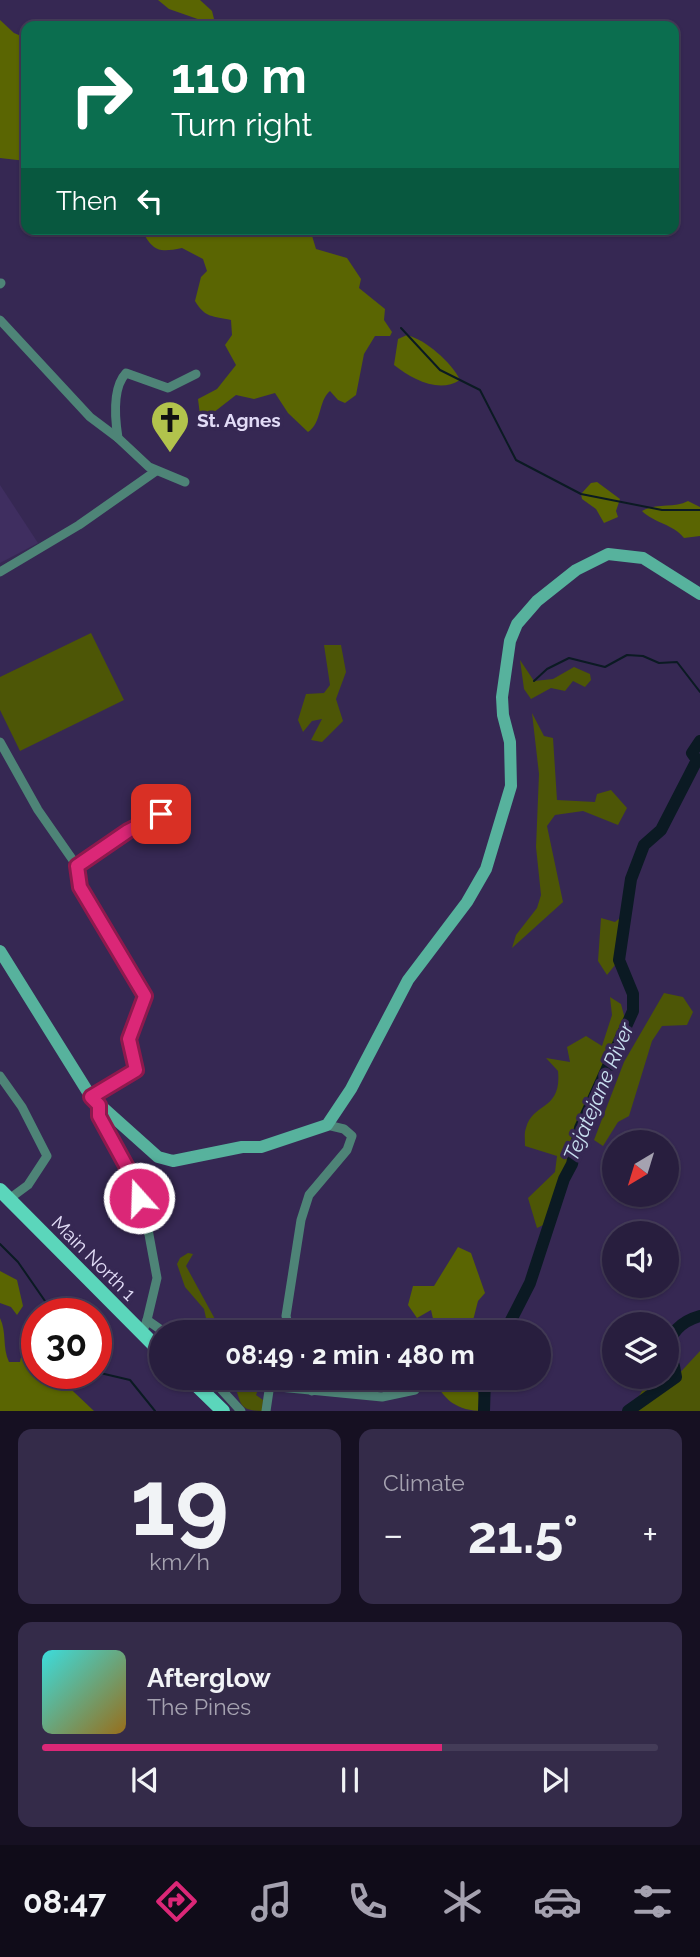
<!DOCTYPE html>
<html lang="en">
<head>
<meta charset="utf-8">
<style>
	body { margin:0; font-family:Raleway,sans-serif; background:#342b49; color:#f1f3f6; height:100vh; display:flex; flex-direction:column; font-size:26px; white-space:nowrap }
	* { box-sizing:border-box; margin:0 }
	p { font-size:23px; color:#a5a2b0 }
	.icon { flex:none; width:38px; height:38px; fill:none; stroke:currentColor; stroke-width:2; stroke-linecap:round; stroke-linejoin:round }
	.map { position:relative; height:1411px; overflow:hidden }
	.panel { display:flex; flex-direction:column; gap:18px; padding:18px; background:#161022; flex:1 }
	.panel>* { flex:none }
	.hud { position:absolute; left:21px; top:21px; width:658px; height:214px; border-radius:14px; box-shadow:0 2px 5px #0004,0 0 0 2px #443c58; background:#0b6e4f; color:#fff; overflow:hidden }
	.needle { width:46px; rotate:218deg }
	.controls { position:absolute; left:602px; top:1130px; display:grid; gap:14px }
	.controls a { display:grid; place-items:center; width:77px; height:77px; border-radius:50%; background:#281e3e; box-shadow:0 2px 5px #0004,0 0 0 2px #443c58; font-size:35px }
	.speed { position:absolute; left:21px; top:1298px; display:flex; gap:14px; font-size:35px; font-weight:700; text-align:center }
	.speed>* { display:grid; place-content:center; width:91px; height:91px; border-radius:50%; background:#281e3e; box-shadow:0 2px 5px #0004,0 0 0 2px #443c58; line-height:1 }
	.speed .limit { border:10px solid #d22; background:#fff; color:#111 }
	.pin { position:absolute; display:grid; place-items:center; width:60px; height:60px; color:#fff; margin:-30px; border-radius:14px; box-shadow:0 4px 10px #0006 }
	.me { position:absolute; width:77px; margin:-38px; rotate:340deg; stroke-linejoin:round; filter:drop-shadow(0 0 5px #0008) }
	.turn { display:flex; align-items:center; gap:24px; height:147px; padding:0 35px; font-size:32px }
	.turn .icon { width:91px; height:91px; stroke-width:2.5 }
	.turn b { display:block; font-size:49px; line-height:60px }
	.then { display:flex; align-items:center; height:66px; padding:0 35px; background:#0003; gap:14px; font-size:26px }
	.big { font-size:52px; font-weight:700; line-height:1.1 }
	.panel .card { flex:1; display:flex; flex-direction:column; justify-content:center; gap:10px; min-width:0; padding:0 24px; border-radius:14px; background:#342b49 }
	.panel .dial { align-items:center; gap:0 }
	.dial b { font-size:91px; line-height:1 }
	.song { display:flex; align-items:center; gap:21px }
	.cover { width:84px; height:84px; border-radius:10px; background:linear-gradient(135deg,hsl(180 70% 55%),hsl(40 70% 35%)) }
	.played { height:7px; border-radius:4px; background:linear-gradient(90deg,#db2777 65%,#443c58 65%) }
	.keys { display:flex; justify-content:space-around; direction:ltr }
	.heat { display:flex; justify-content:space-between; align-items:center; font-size:38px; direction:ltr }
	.panel .tiles { flex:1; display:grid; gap:18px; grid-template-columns:1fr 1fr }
	.card:last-child { grid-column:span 2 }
	.trip { position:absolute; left:149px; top:1320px; width:402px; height:70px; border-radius:35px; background:#281e3e; box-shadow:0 2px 5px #0004,0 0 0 2px #443c58; font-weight:700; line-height:70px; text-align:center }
	.menu { display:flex; height:112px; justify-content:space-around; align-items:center; background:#100c19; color:#a5a2b0 }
	.menu .icon { width:49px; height:49px }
	.menu .active { color:#db2777 }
	.menu b { font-size:32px; color:#f1f3f6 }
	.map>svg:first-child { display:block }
</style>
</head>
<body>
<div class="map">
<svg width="700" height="1411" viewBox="0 0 700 1411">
	<rect width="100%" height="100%" fill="#362853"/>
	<path fill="#3f2e60" d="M0 485 38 543 0 563Z"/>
	<g fill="#4d5606">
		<path d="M91 633 124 700 20 751 0 710V677Z"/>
		<path d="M324 645H341L346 672 336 699 343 721 322 742 311 740 322 719 312 721 303 732 298 720 306 694 324 693 330 685Z"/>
		<path d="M520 660 534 681 553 679 574 667 590 674 591 680 585 687 573 681 565 691 551 688 531 699 524 689Z"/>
		<path d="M532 713 544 736 553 738 557 800 595 802 597 794 611 790 627 808 618 825 583 811 555 815 547 826 563 902 512 948 516 935 537 908 541 895 536 847 539 774Z"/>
		<path d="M625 914 619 960 607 975 598 961 601 918 615 922Z"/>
		<path d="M664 993 683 997 693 1012 687 1025 662 1026 652 1041 629 1116 618 1122 603 1146 594 1140 624 1062Z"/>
		<path d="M610 997 621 1004 625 1019 582 1124 572 1132 576 1148 552 1221 537 1228 528 1198 555 1172 557 1156 525 1146C525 1140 524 1133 526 1128 533 1102 562 1111 558 1071L546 1058 570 1062 567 1047 586 1036 602 1046 612 1015Z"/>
		<path d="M188 1253 193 1254 186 1266 222 1332H209L204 1309 185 1287 177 1264 180 1258Z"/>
		<path d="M700 1351V1411H623L634 1405 650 1377H667V1358L676 1377Z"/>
		<path d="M220 1377H252L259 1387 256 1395 263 1400 262 1411C234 1411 243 1398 232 1382Z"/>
	</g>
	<g fill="#5a6502">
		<path d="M158 0H200L212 11 214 19 209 23 169 9Z"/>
		<path d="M0 20 14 33 26 38V161L0 158Z"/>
		<path d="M141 229H310L316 249 347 258 361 279 359 288 385 309 384 320 392 332 390 336H375L364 354 356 395 345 403 338 400 330 391C318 401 322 423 308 432L288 413 275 393 254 399 236 395 209 416 200 415 198 399 217 389 236 365 225 345 232 335 231 320C213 316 205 318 195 301L201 277 207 271 203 259 182 248C158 253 153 251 141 229Z"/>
		<path d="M407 335C426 340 451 362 460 380 439 394 412 379 394 365L398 339Z"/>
		<path d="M597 482 620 499 616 511 618 517 604 523 596 509 582 499 581 494 591 483Z"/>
		<path d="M688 501 700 507V536L684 538C673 524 654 523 642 511 658 502 674 509 688 501Z"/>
		<path d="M458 1247 471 1253 485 1293 478 1301 470 1332H404L427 1330 434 1323 431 1310 417 1318 408 1305 413 1286H434Z"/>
		<path d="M0 1271 17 1280 23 1306 17 1315 11 1307 0 1303Z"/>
		<path d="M0 1318C7 1333 2 1347 9 1362H20L22 1352 33 1348 37 1350V1360L31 1365 37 1374 57 1376 94 1411H0Z"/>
		<path d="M433 1377H474L483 1411C457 1411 443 1400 433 1377Z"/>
	</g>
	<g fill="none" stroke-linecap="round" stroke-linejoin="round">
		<g stroke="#0b1a23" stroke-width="2">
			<path d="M401 328 440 370 480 390 516 460 581 494 662 510H700"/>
			<path d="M534 681 547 669 569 658 605 667 627 655 643 656 659 663 677 662 700 692"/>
			<path d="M0 1244 18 1262 54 1314"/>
			<path d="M96 1372 130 1380 155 1411"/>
		</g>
		<g stroke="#0b1a23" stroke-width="12">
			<path d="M505 1332 530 1283 564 1179 572 1164 580 1128 633 1011V994L619 960 631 879 644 845 661 830 697 760 692 753 700 741"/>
			<path d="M667 1351C670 1332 682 1321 700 1316"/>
			<path d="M484 1411 485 1377"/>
			<path d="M628 1411 676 1377 674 1366 667 1357"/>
		</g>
		<g stroke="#4e8477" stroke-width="9">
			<path d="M0 284 1 283"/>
			<path d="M0 320 90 417 118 438"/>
			<path d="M185 482 149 467 118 438C115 419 112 388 126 373L168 388 196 374"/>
			<path d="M0 572 79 525 156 471"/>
			<path d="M0 742 38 810 77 866 128 831 161 814"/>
			<path d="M77 866 80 887 145 996 129 1039 136 1071 91 1097"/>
			<path d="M0 1076 22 1107 47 1156 28 1185 9 1199"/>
			<path d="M99 1105V1117L135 1182 145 1213 157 1278 147 1320"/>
			<path d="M145 1326 147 1320 164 1332"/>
			<path d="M290 1332 286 1316 301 1220 309 1195 347 1150 352 1136 344 1129 327 1125"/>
			<path d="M210 1377 241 1411"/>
			<path d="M305 1377 312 1391"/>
			<path d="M269 1386 382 1397 415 1390"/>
			<path d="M266 1411 271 1377"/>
		</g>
		<path stroke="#57b29d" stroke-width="12" d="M0 951 91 1097 158 1157 173 1161 242 1147H261L327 1125 351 1089 408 980 467 902 486 869 511 786 510 742 503 715 502 697 510 641 517 624 537 601 576 570 608 554 643 558 700 594"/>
		<g stroke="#5bd6bb" stroke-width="14">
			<path d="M0 1190 161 1352"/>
			<path d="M188 1377 223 1411"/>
		</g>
	</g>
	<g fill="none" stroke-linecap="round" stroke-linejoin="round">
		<defs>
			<path id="route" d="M139 1198 135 1182 99 1116V1105L91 1097 136 1070 129 1039 145 996 80 887 77 866 128 831 161 814"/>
		</defs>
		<use href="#route" stroke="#8e194d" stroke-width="18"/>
		<use href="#route" stroke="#db2777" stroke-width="12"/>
	</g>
	<defs>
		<symbol id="church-pin" viewBox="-11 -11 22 30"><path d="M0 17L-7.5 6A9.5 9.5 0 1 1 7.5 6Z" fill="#b2c34c" stroke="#362853"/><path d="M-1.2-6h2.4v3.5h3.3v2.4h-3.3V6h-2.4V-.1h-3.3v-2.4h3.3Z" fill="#111"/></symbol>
	</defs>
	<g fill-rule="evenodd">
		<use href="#church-pin" x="148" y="398" width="44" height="60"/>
	</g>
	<g text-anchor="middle" stroke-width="7" stroke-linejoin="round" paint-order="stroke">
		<g font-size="19" font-weight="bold" fill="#e2dcf7" stroke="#362853" text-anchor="start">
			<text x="197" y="427">St. Agnes</text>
		</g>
		<g font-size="19" fill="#e2dcf7" stroke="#362853">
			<text transform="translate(94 1258) rotate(45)" y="7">Main North 1</text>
		</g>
		<g font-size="21" font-style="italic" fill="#c8e0f0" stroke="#362853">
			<text transform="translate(599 1092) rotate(-67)" y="7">Tejatejane River</text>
		</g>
	</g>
</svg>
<div class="controls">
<a><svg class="needle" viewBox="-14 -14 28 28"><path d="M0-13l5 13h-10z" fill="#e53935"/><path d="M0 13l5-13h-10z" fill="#a5a2b0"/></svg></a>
<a><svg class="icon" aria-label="sound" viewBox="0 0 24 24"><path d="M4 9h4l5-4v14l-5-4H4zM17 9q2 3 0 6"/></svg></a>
<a><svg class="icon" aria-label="layers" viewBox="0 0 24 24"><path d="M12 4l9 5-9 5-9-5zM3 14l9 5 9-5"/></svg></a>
</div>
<div class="speed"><div class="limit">30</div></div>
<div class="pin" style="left:161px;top:814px;background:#d93025"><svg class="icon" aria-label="arrive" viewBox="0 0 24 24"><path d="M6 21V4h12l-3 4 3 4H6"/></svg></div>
<svg class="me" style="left:139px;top:1198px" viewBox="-20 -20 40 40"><circle r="17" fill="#db2777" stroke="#fff" stroke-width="3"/><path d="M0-11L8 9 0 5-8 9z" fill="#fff"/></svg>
<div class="trip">08:49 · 2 min · 480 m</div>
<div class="hud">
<div class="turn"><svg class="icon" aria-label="right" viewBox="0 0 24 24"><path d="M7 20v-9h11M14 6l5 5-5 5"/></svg><div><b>110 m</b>Turn right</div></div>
<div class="then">Then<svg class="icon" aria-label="left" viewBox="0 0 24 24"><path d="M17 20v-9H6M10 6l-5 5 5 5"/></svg></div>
</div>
</div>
<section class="panel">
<div class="tiles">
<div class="card dial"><b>19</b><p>km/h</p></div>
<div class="card"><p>Climate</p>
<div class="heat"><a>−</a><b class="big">21.5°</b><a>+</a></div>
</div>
<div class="card">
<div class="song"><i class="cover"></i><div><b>Afterglow</b><p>The Pines</p></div></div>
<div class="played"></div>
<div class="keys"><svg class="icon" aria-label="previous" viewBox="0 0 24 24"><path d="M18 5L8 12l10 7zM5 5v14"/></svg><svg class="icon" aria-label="pause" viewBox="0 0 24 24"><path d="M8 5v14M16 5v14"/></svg><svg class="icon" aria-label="next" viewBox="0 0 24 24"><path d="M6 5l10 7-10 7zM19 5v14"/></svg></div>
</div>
</div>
</section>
<nav class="menu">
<b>08:47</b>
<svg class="icon active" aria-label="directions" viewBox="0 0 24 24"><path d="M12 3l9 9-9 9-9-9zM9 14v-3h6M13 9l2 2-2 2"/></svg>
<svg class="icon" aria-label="music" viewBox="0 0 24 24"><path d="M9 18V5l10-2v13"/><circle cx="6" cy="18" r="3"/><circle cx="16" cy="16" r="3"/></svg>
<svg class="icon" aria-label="phone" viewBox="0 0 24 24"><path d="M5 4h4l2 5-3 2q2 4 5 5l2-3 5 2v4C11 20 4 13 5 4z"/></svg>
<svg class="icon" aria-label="climate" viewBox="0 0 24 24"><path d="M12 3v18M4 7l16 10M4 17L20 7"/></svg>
<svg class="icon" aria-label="car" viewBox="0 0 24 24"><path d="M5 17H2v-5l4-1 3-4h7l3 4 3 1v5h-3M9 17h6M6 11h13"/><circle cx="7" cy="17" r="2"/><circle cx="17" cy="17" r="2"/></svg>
<svg class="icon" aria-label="filters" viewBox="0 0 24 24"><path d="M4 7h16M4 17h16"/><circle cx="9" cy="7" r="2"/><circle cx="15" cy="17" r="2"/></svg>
</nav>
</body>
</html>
